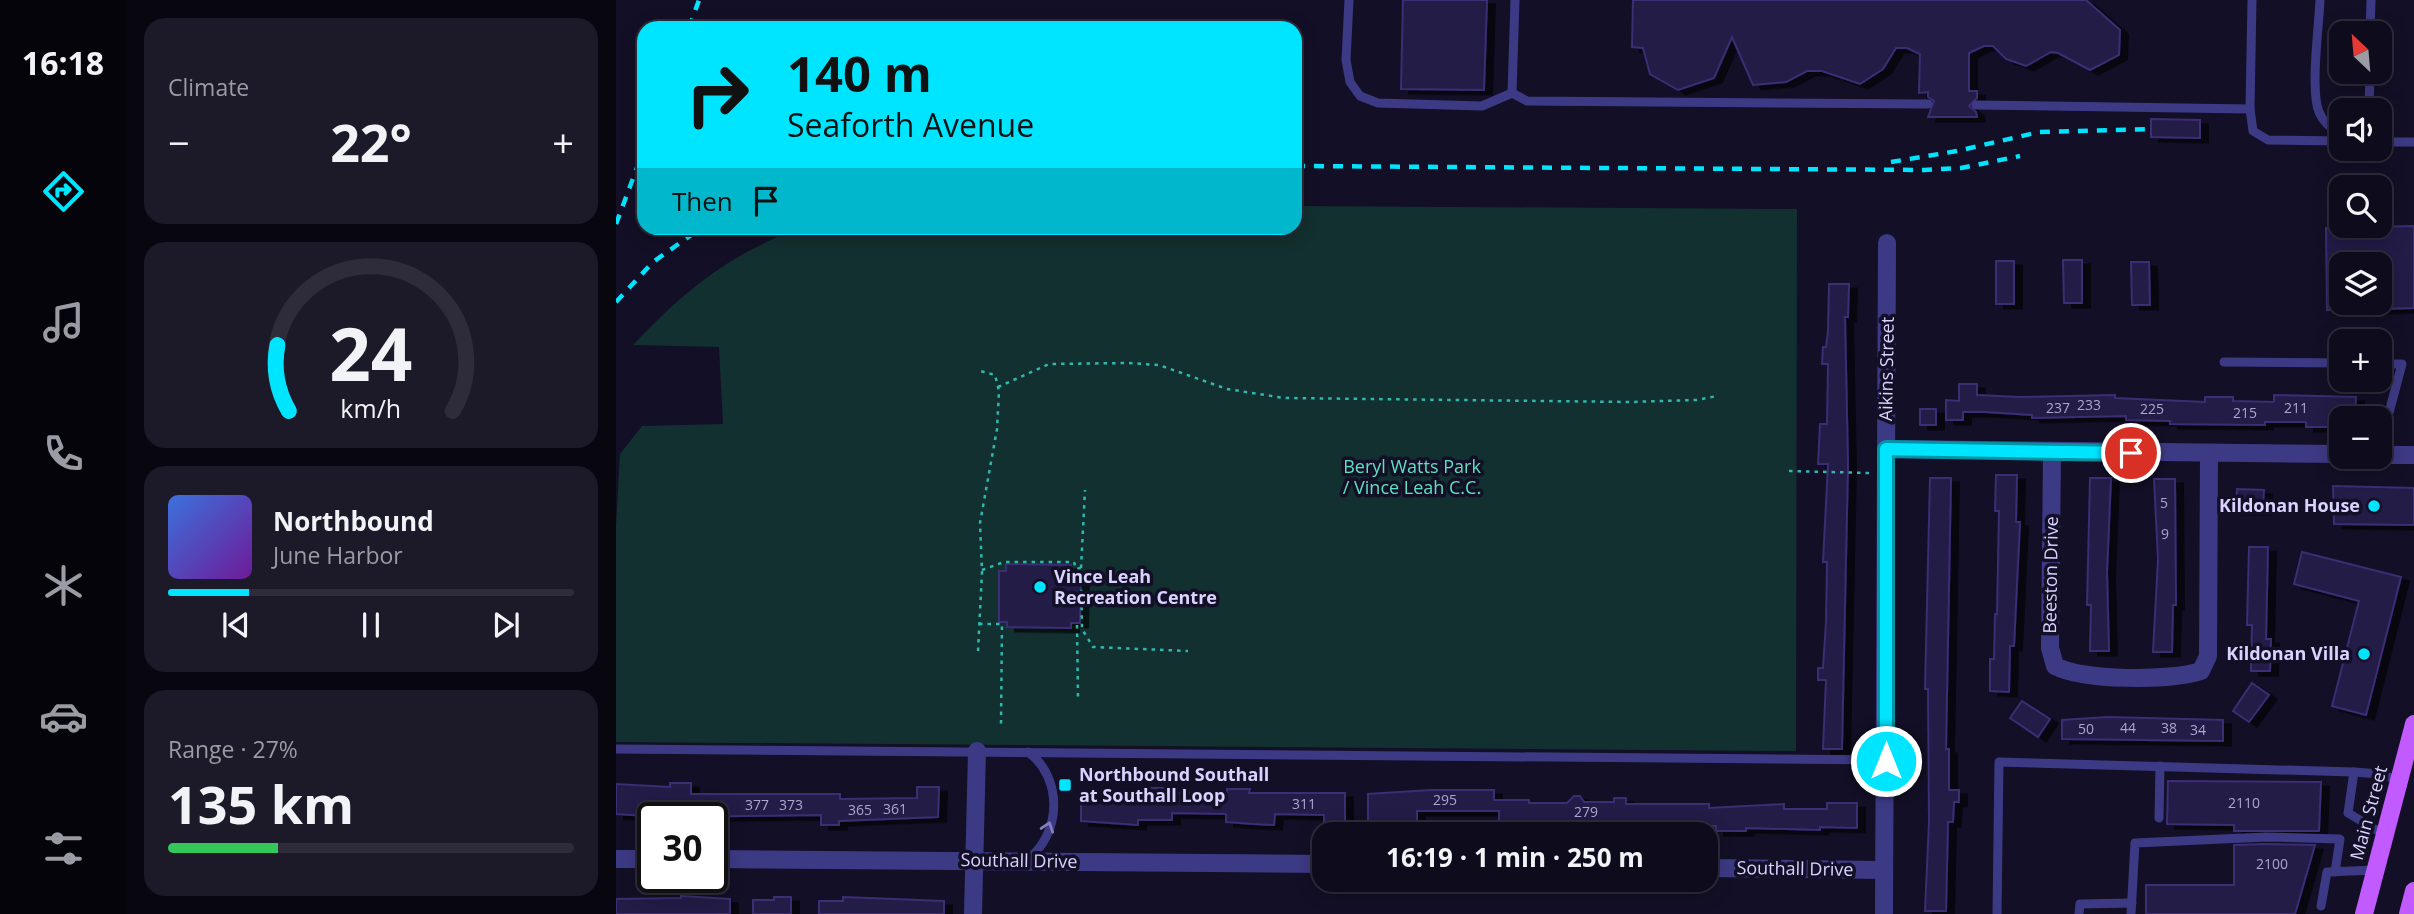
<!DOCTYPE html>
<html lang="en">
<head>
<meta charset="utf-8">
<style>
	body { margin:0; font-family:"Open Sans",sans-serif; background:#1c1929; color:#f1f3f6; height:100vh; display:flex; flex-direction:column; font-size:26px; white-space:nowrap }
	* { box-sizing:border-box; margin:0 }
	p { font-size:23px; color:#9b9ba3 }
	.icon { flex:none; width:38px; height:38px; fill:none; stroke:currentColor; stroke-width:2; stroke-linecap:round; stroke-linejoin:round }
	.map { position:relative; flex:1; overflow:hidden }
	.sheet { display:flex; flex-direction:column; gap:18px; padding:18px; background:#08060f; width:490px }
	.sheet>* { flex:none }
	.banner { position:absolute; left:21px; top:21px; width:665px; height:214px; border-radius:21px; box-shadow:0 4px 18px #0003,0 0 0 2px #2e2b3b; background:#00e5ff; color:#111; overflow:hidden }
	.needle { width:46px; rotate:334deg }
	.controls { position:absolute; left:1713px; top:21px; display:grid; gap:14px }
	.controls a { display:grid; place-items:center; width:63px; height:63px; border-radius:14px; background:#0e0b1c; box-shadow:0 4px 18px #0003,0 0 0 2px #2e2b3b; font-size:35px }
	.speed { position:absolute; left:21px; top:802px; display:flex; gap:14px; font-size:35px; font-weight:700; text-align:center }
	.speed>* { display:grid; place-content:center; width:91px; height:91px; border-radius:50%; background:#0e0b1c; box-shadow:0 4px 18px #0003,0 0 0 2px #2e2b3b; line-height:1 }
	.speed .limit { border:4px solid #111; border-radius:10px; background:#fff; color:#111 }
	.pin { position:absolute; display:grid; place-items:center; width:60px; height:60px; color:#fff; margin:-30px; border:4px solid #fff; border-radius:50%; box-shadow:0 2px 7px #0007 }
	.me { position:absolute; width:77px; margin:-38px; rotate:0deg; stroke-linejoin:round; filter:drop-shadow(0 0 5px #0008) }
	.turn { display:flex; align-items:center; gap:24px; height:147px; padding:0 35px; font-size:32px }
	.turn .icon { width:91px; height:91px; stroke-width:2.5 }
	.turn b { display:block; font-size:49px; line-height:60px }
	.then { display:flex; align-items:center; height:66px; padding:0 35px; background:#0003; gap:14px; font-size:26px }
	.big { font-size:52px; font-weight:700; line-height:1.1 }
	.sheet .card { flex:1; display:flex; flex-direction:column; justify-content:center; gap:10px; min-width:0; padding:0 24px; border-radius:21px; background:#1c1929 }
	.sheet .dial { align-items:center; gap:0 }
	.dial svg { height:182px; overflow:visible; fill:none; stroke:#2e2b3b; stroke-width:7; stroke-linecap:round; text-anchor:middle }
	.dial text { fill:#f1f3f6; stroke:none }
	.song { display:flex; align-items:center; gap:21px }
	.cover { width:84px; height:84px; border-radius:10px; background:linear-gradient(135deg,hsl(220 70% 55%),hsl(280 70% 35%)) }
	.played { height:7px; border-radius:4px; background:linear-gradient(90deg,#00e5ff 20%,#2e2b3b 20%) }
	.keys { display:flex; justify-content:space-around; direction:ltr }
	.heat { display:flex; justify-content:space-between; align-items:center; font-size:38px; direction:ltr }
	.charge { height:10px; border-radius:5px; background:linear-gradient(90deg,#34c759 27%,#2e2b3b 0) }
	.trip { position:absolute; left:696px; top:822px; width:406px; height:70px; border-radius:21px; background:#0e0b1c; box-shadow:0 4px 18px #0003,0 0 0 2px #2e2b3b; font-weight:700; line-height:70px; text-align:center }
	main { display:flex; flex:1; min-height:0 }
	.tab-bar { display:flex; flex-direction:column; width:126px; justify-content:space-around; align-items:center; background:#06040b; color:#9b9ba3 }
	.tab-bar .icon { width:49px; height:49px }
	.tab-bar .current { color:#00e5ff }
	.tab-bar b { font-size:32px; color:#f1f3f6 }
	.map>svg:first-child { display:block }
</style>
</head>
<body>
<main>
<nav class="tab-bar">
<b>16:18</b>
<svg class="icon current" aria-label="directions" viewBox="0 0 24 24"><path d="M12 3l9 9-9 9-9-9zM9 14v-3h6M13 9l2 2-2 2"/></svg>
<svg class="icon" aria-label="music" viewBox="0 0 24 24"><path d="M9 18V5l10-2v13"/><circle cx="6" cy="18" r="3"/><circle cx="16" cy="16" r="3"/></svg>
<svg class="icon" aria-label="phone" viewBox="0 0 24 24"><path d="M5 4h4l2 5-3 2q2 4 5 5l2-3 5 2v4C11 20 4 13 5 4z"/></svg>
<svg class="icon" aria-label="climate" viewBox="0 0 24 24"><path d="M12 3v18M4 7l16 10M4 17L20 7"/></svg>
<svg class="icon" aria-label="car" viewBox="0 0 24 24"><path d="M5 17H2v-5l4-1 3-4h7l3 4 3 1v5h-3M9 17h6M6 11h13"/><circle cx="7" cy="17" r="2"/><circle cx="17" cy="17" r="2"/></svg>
<svg class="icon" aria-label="filters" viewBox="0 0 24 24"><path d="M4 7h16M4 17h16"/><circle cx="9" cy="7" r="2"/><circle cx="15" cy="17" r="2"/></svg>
</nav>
<section class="sheet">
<div class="card"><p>Climate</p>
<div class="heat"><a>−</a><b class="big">22°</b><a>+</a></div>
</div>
<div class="card dial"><svg viewBox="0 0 100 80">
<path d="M14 69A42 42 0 1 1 86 69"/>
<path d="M14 69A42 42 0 0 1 9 40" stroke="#00e5ff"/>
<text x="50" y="56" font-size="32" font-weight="700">24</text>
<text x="50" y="72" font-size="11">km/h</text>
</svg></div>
<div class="card">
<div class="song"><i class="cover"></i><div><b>Northbound</b><p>June Harbor</p></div></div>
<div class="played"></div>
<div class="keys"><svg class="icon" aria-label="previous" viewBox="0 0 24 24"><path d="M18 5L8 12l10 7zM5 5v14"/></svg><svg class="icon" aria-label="pause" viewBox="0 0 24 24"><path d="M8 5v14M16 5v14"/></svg><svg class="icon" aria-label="next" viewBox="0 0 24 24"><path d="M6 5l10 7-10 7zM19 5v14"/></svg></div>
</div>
<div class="card"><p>Range · 27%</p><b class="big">135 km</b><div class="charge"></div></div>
</section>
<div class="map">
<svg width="1798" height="914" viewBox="0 0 1798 914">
	<defs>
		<filter id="shadow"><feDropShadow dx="8" dy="4.5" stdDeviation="0" flood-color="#0009"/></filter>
	</defs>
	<rect width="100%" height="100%" fill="#130f26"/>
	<path fill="#12302f" d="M679 206 1181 209 1180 751 0 742V526L4 454 26 426 107 424 103 347 17 345C68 291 113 254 184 228H679Z"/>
	<g fill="#241b47" stroke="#3b2d73" stroke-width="2" filter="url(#shadow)">
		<path d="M787 0H871L868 90 785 89Z"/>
		<path d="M1017 0H1470L1504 30 1503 55 1474 70 1442 53 1435 52 1410 66 1390 59 1377 46H1368L1353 53V91H1361V98L1353 106 1360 112 1361 117H1312L1318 101 1312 97V92L1303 93 1304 54 1291 48H1280L1267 69 1244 84 1206 71H1191L1170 82 1137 85 1116 37 1098 78 1062 90 1034 74 1027 48 1016 47Z"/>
		<path d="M1535 119 1584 120V138L1535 137Z"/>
		<path d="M1798 226V308L1764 309V264H1726V310H1711L1710 228Z"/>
		<path d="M1447 260H1466V303H1448Z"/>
		<rect x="1380" y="261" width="18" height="43"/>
		<path d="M1515 262H1533L1534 305H1516Z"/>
		<path d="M1213 284H1233L1232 317H1229L1232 464 1226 749H1207L1210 680H1202V668H1207L1210 622 1211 562H1207L1212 464H1202L1204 424H1211L1212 364H1206L1207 347H1210L1212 331Z"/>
		<path d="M1343 384H1361V395L1403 397 1499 395V398L1589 402V397H1617V401L1658 402V395L1740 397 1739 418H1726V427H1690V422H1649V425L1554 424V421L1510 420V416L1416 418V415L1369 412H1347V420H1330V400L1343 401Z"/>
		<rect x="1304" y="409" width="16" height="16"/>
		<path d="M1380 475H1401L1400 522H1404L1398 646H1394L1393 692 1374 691V659H1378L1379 614H1381L1383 511H1379Z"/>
		<path d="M1314 478H1335L1330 749H1333V790H1343V802H1338L1337 822H1332L1330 911H1309L1313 822 1312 689H1309Z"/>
		<path d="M1474 478H1495L1491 572 1493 651H1474L1475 605H1471Z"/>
		<path d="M1538 479H1559L1560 605H1557L1556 652H1537L1542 559Z"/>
		<path d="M1717 486 1798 488V525L1718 524Z"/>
		<path d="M1621 489 1648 490 1647 510H1620Z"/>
		<path d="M1633 547H1652L1650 639H1655L1654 671H1635L1636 625H1631Z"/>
		<path d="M1686 552 1785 577 1750 715 1716 706 1743 601 1678 584Z"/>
		<path d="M390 564 455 565V573H465L464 623H455V628L391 627V622H383V571H390Z"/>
		<path d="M1636 683 1653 695 1633 722 1617 711Z"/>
		<path d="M1406 701 1434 719 1422 737 1394 718Z"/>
		<path d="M1492 717 1607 720V741L1446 739V720Z"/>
		<path d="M1552 781 1705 782 1703 831H1618V825L1551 824Z"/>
		<path d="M54 783H75V794H224V799L301 798V787H323L322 817 223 821V825H205V815L50 817 0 814V784L54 787Z"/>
		<path d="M534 788H556V793L611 792V789H634L633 793H729V823H708V815L659 814 658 825 638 824 610 822V814L556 813V820H522V825L465 821V800H499V791H534Z"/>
		<path d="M815 790H878V800H913V803H951L958 796H964L968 802H998V798H1010V804H1093V808L1168 804V809H1211V803H1241V828L1204 827V830L1130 828V831H1100V826L916 827V824L883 821V811H801V824L752 827V794Z"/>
		<path d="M1650 844 1699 845 1679 914H1530V885H1618V845Z"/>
		<path d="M65 896 114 899V914H0V899L65 898Z"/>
		<path d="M158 897H175V914H137V900H158Z"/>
		<path d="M227 897 328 901V914H203V901H227Z"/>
	</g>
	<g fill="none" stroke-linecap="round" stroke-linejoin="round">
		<g stroke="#2fb8b0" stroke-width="2.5" stroke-dasharray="3.5 5" stroke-linecap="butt">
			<path d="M382 387 433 364 512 363 543 365 611 389 668 398 1014 402 1081 400 1101 396"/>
			<path d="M1173 471 1254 473"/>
			<path d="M465 568 469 490"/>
			<path d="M366 570 388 562H458L460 569 465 568 466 629 477 647 572 651"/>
			<path d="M363 624H386L385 724"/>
			<path d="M461 625 462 699"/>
			<path d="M362 651 366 572 364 523 381 429 383 391 379 375 364 371"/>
		</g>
		<g stroke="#3d3a85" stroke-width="9">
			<path d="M733 0 730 60 734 82 744 96 762 103 866 106 896 93"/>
			<path d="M899 0 896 93 911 101 1312 104"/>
			<path d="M1636 0 1634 109 1637 131 1652 140 1726 141"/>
			<path d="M1704 0C1703 26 1694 90 1703 112 1707 122 1717 130 1726 135"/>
			<path d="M1754 33 1755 0"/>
			<path d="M1360 105 1634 109"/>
			<path d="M1753 110 1754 72"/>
			<path d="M1764 142H1798"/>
			<path d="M1608 362 1726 363"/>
			<path d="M1764 364H1786L1764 446"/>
			<path d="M0 749 1269 760"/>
			<path d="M1738 772 1732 813 1769 835"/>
			<path d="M1543 818 1544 766"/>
			<path d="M411 860C446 834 447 777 412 752"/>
			<path d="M1705 906 1711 872 1760 870"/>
			<path d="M1381 914 1383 762 1738 772 1763 774 1783 780"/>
			<path d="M1463 914 1464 904 1516 903"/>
			<path d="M1515 914 1519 843 1650 837 1724 839 1719 872"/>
		</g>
		<g stroke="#3d3a85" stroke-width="18">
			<path d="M1270 449 1726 454"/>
			<path d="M1436 452 1434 648 1439 666C1468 681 1554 681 1585 671L1592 656 1593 454"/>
			<path d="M1764 455H1798"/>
			<path d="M0 859H37"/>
			<path d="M96 859 709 864"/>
			<path d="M1090 868 1267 870"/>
			<path d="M357 914 361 751"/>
			<path d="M1268 914 1271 243"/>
		</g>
		<g stroke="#c25bff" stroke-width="18">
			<path d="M1748 914 1798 724"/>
			<path d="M1792 914 1798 891"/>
		</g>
		<g stroke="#00e5ff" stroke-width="4.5" stroke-dasharray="10 9" stroke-linecap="butt">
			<path d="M73 28 83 0"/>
			<path d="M1275 162 1341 151 1423 132 1535 129"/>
			<path d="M679 166 1308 170 1345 168 1404 156"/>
			<path d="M0 224 28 149"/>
			<path d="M0 302 37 262 85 228"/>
		</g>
	</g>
	<defs><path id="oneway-chevron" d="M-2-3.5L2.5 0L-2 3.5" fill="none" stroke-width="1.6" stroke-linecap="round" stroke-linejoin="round" transform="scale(1.75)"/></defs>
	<use stroke="#837fbc" href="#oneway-chevron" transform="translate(432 827) rotate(-72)"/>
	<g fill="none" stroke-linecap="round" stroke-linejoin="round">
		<defs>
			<path id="route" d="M1270 761V449L1515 453"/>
		</defs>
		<use href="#route" stroke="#0095a6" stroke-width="18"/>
		<use href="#route" stroke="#00e5ff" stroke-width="12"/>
	</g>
	<g fill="#00e5ff" stroke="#130f26" stroke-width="2.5">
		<circle cx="1758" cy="506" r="7"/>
		<circle cx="424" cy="587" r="7"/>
		<circle cx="1748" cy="654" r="7"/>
		<rect x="442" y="778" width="14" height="14" rx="3.5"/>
	</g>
	<g text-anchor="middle" stroke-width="7" stroke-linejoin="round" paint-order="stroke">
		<g font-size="14" fill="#aca6d1">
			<text x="1473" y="410">233</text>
			<text x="1442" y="413">237</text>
			<text x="1680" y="413">211</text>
			<text x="1536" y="414">225</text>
			<text x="1629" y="418">215</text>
			<text x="1548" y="508">5</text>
			<text x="1549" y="539">9</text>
			<text x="1512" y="733">44</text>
			<text x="1553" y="733">38</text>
			<text x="1470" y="734">50</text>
			<text x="1582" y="735">34</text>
			<text x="829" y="805">295</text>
			<text x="1628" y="808">2110</text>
			<text x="688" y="809">311</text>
			<text x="141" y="810">377</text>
			<text x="175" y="810">373</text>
			<text x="279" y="814">361</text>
			<text x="244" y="815">365</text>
			<text x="970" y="817">279</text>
			<text x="1656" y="869">2100</text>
		</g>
		<g font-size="18" fill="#d9d4ff" stroke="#130f26">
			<text transform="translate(1271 369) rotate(-89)" y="6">Aikins Street</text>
			<text transform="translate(1435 575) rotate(-89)" y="6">Beeston Drive</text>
			<text transform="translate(1753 813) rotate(-75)" y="6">Main Street</text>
			<text transform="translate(403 861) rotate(1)" y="6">Southall Drive</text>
			<text transform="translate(1179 869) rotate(1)" y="6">Southall Drive</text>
		</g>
		<g font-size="18" fill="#5fe0c0" stroke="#130f26">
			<text x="796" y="473">Beryl Watts Park<tspan x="796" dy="21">/ Vince Leah C.C.</tspan></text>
		</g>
		<g font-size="18" font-weight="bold" fill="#d9d4ff" stroke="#130f26" text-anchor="end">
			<text x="1744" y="512">Kildonan House</text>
			<text x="438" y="583" text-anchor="start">Vince Leah<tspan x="438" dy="21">Recreation Centre</tspan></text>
			<text x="1734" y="660">Kildonan Villa</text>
			<text x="463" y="781" text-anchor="start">Northbound Southall<tspan x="463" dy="21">at Southall Loop</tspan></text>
		</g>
	</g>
</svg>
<div class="controls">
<a><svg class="needle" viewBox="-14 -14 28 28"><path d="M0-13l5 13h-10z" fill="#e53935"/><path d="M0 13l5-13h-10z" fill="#9b9ba3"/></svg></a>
<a><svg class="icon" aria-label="sound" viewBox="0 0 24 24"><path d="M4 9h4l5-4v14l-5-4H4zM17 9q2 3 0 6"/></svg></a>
<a><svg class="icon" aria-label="search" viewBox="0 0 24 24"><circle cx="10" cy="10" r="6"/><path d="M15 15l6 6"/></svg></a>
<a><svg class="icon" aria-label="layers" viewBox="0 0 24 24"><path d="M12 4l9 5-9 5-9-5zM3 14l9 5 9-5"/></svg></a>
<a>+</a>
<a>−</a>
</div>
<div class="speed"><div class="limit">30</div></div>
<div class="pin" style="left:1515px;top:453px;background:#d93025"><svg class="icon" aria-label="arrive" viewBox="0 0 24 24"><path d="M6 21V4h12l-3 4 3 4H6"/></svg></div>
<svg class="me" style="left:1270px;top:761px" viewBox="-20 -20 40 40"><circle r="17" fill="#00e5ff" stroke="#fff" stroke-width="3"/><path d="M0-11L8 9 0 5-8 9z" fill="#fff"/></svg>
<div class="trip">16:19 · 1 min · 250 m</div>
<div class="banner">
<div class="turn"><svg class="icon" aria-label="right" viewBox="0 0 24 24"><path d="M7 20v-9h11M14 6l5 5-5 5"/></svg><div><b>140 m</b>Seaforth Avenue</div></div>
<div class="then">Then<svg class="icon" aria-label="arrive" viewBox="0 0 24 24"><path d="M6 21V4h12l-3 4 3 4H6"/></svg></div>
</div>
</div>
</main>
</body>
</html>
